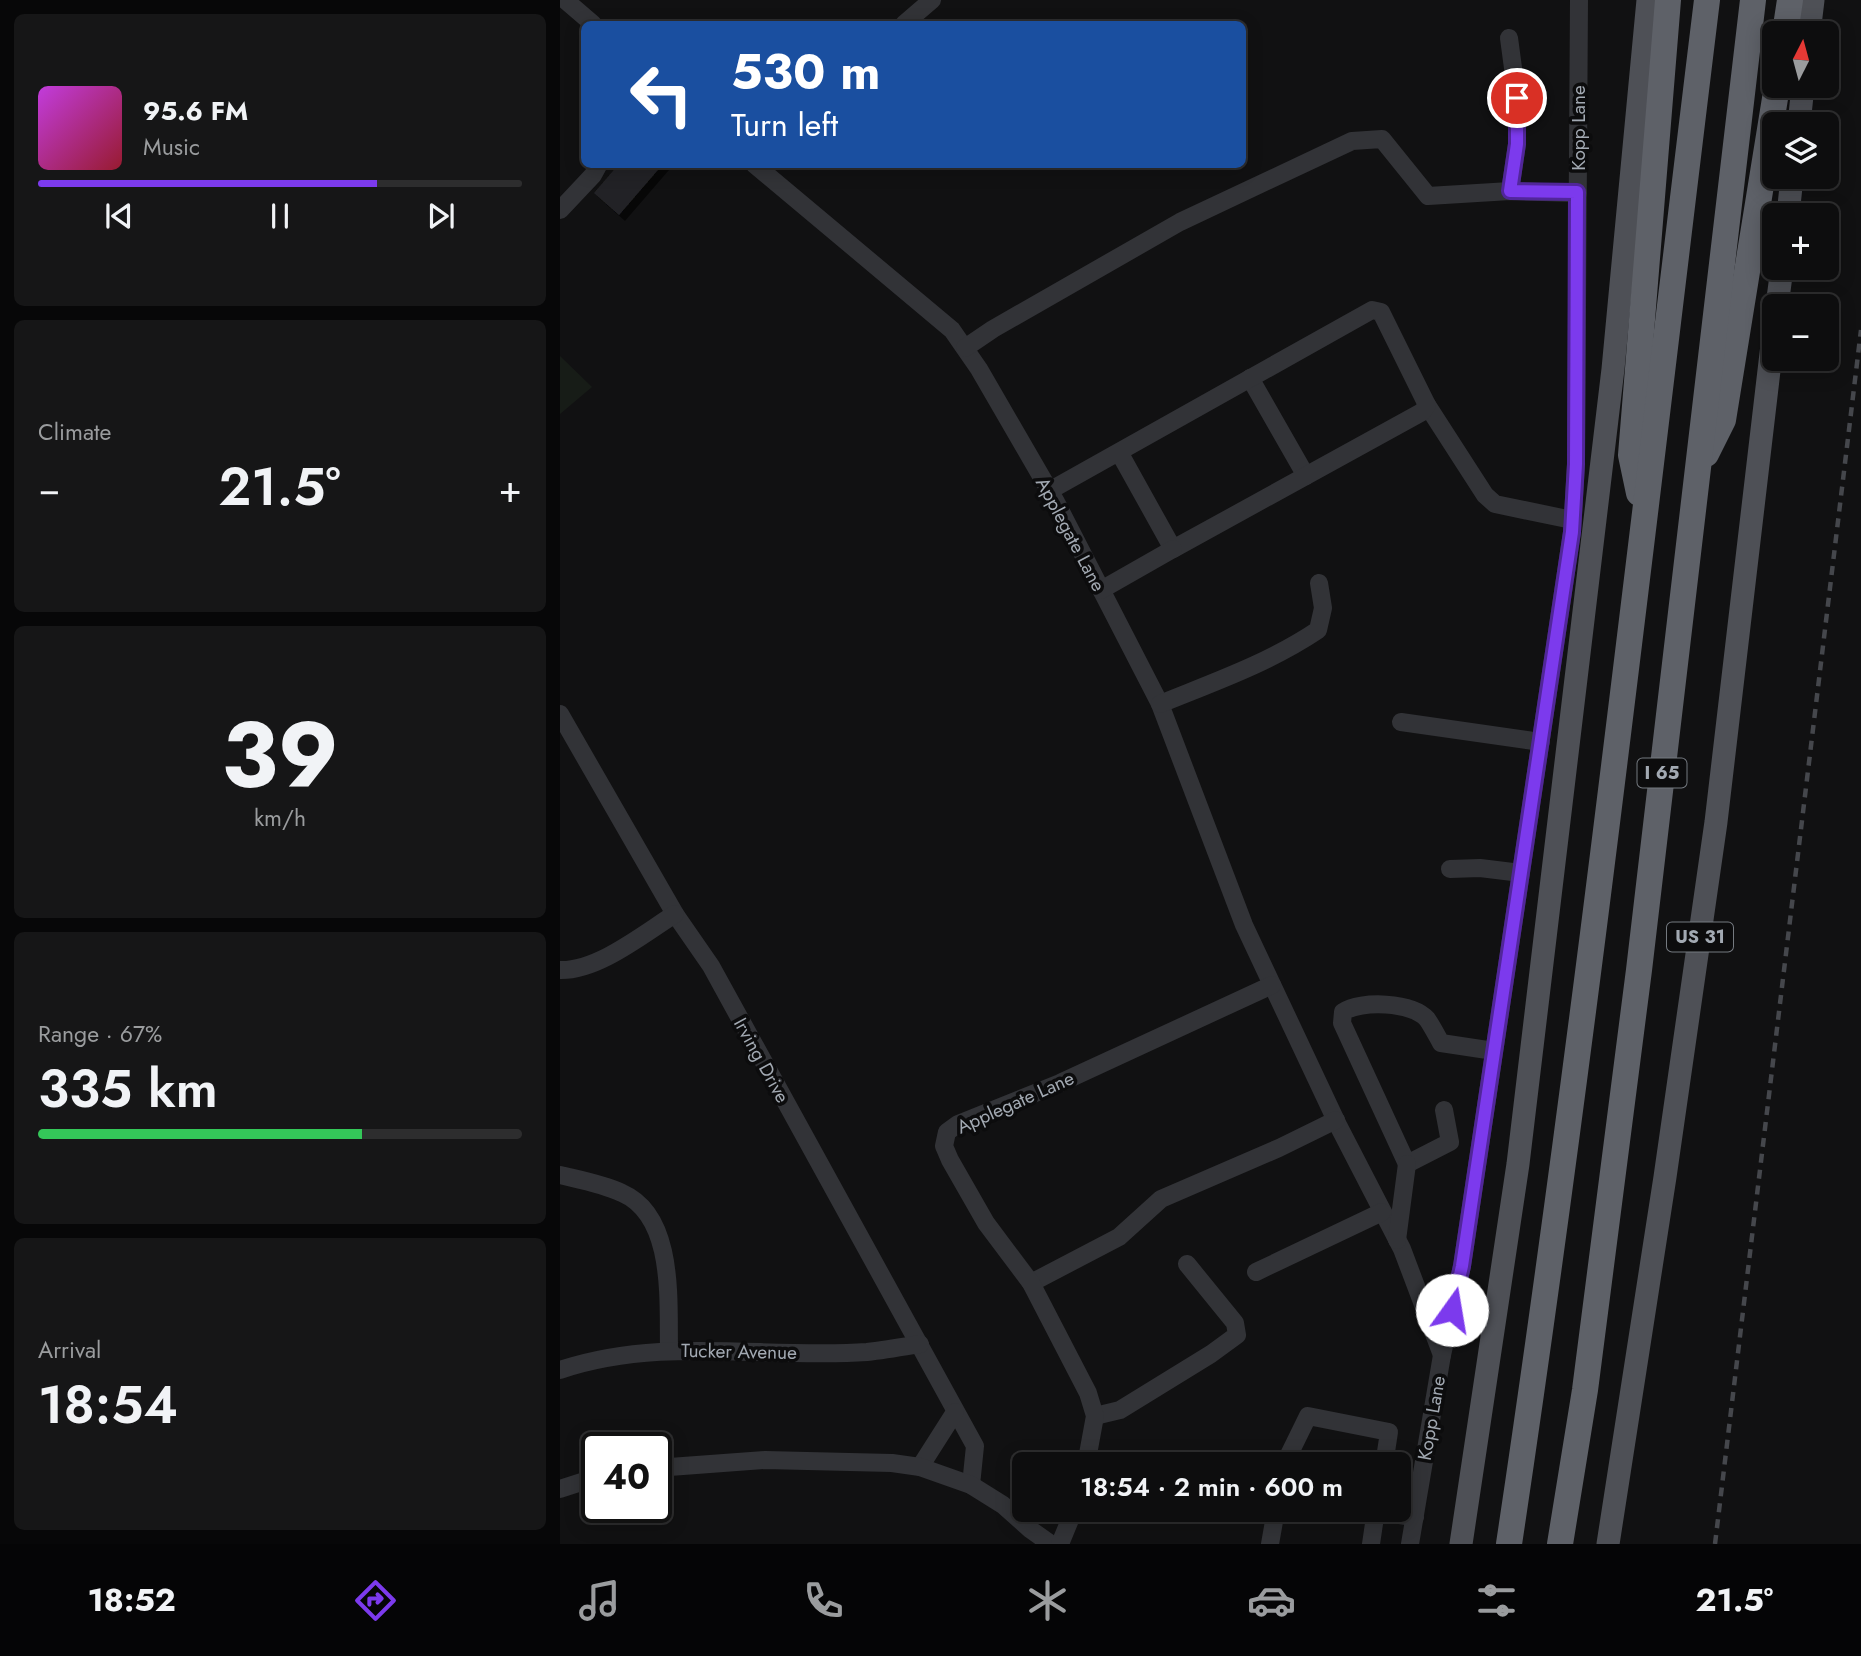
<!DOCTYPE html>
<html lang="en">
<head>
<meta charset="utf-8">
<style>
	body { margin:0; font-family:Jost,sans-serif; background:#161617; color:#f1f3f6; height:100vh; display:flex; flex-direction:column; font-size:26px; white-space:nowrap }
	* { box-sizing:border-box; margin:0 }
	p { font-size:23px; color:#9a9c9e }
	.icon { flex:none; width:38px; height:38px; fill:none; stroke:currentColor; stroke-width:2; stroke-linecap:round; stroke-linejoin:round }
	.map { position:relative; flex:1; overflow:hidden }
	.panel { display:flex; flex-direction:column; gap:14px; padding:14px; background:#070708; width:560px }
	.panel>* { flex:none }
	.top-card { position:absolute; left:21px; top:21px; width:665px; height:147px; border-radius:10px; box-shadow:0 4px 18px #0003,0 0 0 2px #2d2d2e; background:#1a4fa0; color:#fff; overflow:hidden }
	.needle { width:46px; rotate:6deg }
	.tools { position:absolute; left:1202px; top:21px; display:grid; gap:14px }
	.tools a { display:grid; place-items:center; width:77px; height:77px; border-radius:10px; background:#0d0d0e; box-shadow:0 4px 18px #0003,0 0 0 2px #2d2d2e; font-size:35px }
	.speed { position:absolute; left:21px; top:1432px; display:flex; gap:14px; font-size:35px; font-weight:700; text-align:center }
	.speed>* { display:grid; place-content:center; width:91px; height:91px; border-radius:50%; background:#0d0d0e; box-shadow:0 4px 18px #0003,0 0 0 2px #2d2d2e; line-height:1 }
	.speed .limit { border:4px solid #111; border-radius:10px; background:#fff; color:#111 }
	.pin { position:absolute; display:grid; place-items:center; width:60px; height:60px; color:#fff; margin:-30px; border:4px solid #fff; border-radius:50%; box-shadow:0 2px 7px #0007 }
	.me { position:absolute; width:77px; margin:-38px; rotate:13deg; stroke-linejoin:round; filter:drop-shadow(0 0 5px #0008) }
	.turn { display:flex; align-items:center; gap:24px; height:147px; padding:0 35px; font-size:32px }
	.turn .icon { width:91px; height:91px; stroke-width:2.5 }
	.turn b { display:block; font-size:49px; line-height:60px }
	.big { font-size:52px; font-weight:600; line-height:1.1 }
	.panel .widget { flex:1; display:flex; flex-direction:column; justify-content:center; gap:10px; min-width:0; padding:0 24px; border-radius:10px; background:#161617 }
	.panel .dial { align-items:center; gap:0 }
	.dial b { font-size:91px; line-height:1 }
	.song { display:flex; align-items:center; gap:21px }
	.cover { width:84px; height:84px; border-radius:10px; background:linear-gradient(135deg,hsl(290 70% 55%),hsl(350 70% 35%)) }
	.played { height:7px; border-radius:4px; background:linear-gradient(90deg,#7c3aed 70%,#2d2d2e 70%) }
	.keys { display:flex; justify-content:space-around; direction:ltr }
	.heat { display:flex; justify-content:space-between; align-items:center; font-size:38px; direction:ltr }
	.charge { height:10px; border-radius:5px; background:linear-gradient(90deg,#34c759 67%,#2d2d2e 0) }
	.trip { position:absolute; left:452px; top:1452px; width:399px; height:70px; border-radius:10px; background:#0d0d0e; box-shadow:0 4px 18px #0003,0 0 0 2px #2d2d2e; font-weight:600; line-height:70px; text-align:center }
	.menu { display:flex; height:112px; justify-content:space-around; align-items:center; background:#050506; color:#9a9c9e }
	.menu .icon { width:49px; height:49px }
	.menu .current { color:#7c3aed }
	.menu b { font-size:32px; color:#f1f3f6 }
	main { display:flex; flex:1; min-height:0 }
	.map>svg:first-child { display:block }
</style>
</head>
<body>
<main>
<section class="panel">
<div class="widget">
<div class="song"><i class="cover"></i><div><b>95.6 FM</b><p>Music</p></div></div>
<div class="played"></div>
<div class="keys"><svg class="icon" aria-label="previous" viewBox="0 0 24 24"><path d="M18 5L8 12l10 7zM5 5v14"/></svg><svg class="icon" aria-label="pause" viewBox="0 0 24 24"><path d="M8 5v14M16 5v14"/></svg><svg class="icon" aria-label="next" viewBox="0 0 24 24"><path d="M6 5l10 7-10 7zM19 5v14"/></svg></div>
</div>
<div class="widget"><p>Climate</p>
<div class="heat"><a>−</a><b class="big">21.5°</b><a>+</a></div>
</div>
<div class="widget dial"><b>39</b><p>km/h</p></div>
<div class="widget"><p>Range · 67%</p><b class="big">335 km</b><div class="charge"></div></div>
<div class="widget"><p>Arrival</p><b class="big">18:54</b></div>
</section>
<div class="map">
<svg width="1301" height="1544" viewBox="0 0 1301 1544">
	<defs>
		<filter id="shadow"><feDropShadow dx="6" dy="6" stdDeviation="0" flood-color="#0009"/></filter>
	</defs>
	<rect width="100%" height="100%" fill="#111112"/>
	<path fill="#171c17" d="M0 356 32 387 0 414Z"/>
	<path fill="#242426" filter="url(#shadow)" d="M59 164H103L59 215 34 193Z"/>
	<g fill="none" stroke-linecap="round" stroke-linejoin="round">
		<g stroke="#323337" stroke-width="18">
			<path d="M5 0 33 24"/>
			<path d="M344 24 372 0"/>
			<path d="M949 38 957 98V144L950 191"/>
			<path d="M194 164 392 330 419 369 496 502 600 704 684 925 779 1127 842 1249 882 1355"/>
			<path d="M0 210 33 175 39 164"/>
			<path d="M405 348 433 329 620 222 792 141 822 139 868 196 950 191 1018 193"/>
			<path d="M690 378 746 476"/>
			<path d="M867 405 925 495 935 504 1012 520"/>
			<path d="M489 491 812 310 821 312 867 405 862 412 613 549 559 452"/>
			<path d="M541 590 613 549"/>
			<path d="M600 704C654 682 709 663 758 630L763 608 759 583"/>
			<path d="M0 714 115 914 151 966 415 1446 411 1485"/>
			<path d="M841 722 981 742"/>
			<path d="M890 869 920 868 961 873"/>
			<path d="M0 970C38 971 83 934 115 914"/>
			<path d="M884 1110 890 1142 847 1164 782 1023 783 1012C801 1000 852 1002 867 1019 872 1026 877 1036 881 1043L934 1051"/>
			<path d="M0 1175C21 1180 43 1184 62 1193 115 1216 108 1301 109 1349"/>
			<path d="M837 1240 847 1164"/>
			<path d="M696 1272 822 1212"/>
			<path d="M471 1283 559 1237 601 1199 719 1148 776 1120"/>
			<path d="M0 1370C101 1336 204 1359 307 1352 325 1350 342 1347 360 1344"/>
			<path d="M535 1416 560 1410 651 1354 677 1335 675 1323 627 1264"/>
			<path d="M526 1465 535 1416 528 1393 471 1283 426 1223 390 1160 384 1146 387 1132 398 1124 500 1083 712 985"/>
			<path d="M724 1465 748 1416 829 1432 824 1465"/>
			<path d="M360 1467 395 1412"/>
			<path d="M96 1468 205 1460 332 1463 360 1467 411 1485 443 1505 471 1530 491 1544"/>
			<path d="M0 1489 37 1477"/>
			<path d="M816 1512 855 1517"/>
			<path d="M500 1544 514 1510"/>
			<path d="M710 1544 716 1510"/>
			<path d="M811 1544 816 1510"/>
			<path d="M850 1544 882 1355 902 1266 1012 532 1016 464 1019 0"/>
		</g>
		<g stroke="#4e5056" stroke-width="23">
			<path d="M1249 33 1253 0"/>
			<path d="M1239 124 1243 86"/>
			<path d="M1228 215 1232 177"/>
			<path d="M1217 306 1222 268"/>
			<path d="M901 1544 958 1164 1053 369 1088 0"/>
			<path d="M1048 1544 1105 1177 1156 822 1214 328"/>
		</g>
		<g stroke="#5e6168" stroke-width="26">
			<path d="M1225 33 1230 0"/>
			<path d="M1146 454 1163 420 1217 86"/>
			<path d="M1079 493 1071 455 1108 0"/>
			<path d="M949 1544C1026 1031 1084 515 1147 0"/>
			<path d="M1000 1544 1025 1390 1079 970 1193 0"/>
		</g>
		<path stroke="#45474c" stroke-width="4.5" stroke-dasharray="9 7" stroke-linecap="butt" d="M1155 1544 1301 330"/>
	</g>
	<g fill="none" stroke-linecap="round" stroke-linejoin="round">
		<defs>
			<path id="route" d="M892 1310 902 1266 1012 532 1016 464 1017 192 950 191 957 144V98"/>
		</defs>
		<use href="#route" stroke="#51269a" stroke-width="18"/>
		<use href="#route" stroke="#7c3aed" stroke-width="12"/>
	</g>
	<g text-anchor="middle" stroke-width="7" stroke-linejoin="round" paint-order="stroke">
		<g fill="#0c0c0d" stroke="#757a80" stroke-width="2">
			<rect x="1077.5" y="758.5" width="49" height="29" rx="5"/>
			<rect x="1107" y="922.5" width="66" height="29" rx="5"/>
		</g>
		<g font-size="18" font-weight="bold" fill="#a2a9b2">
			<text x="1102" y="779">I 65</text>
			<text x="1140" y="943">US 31</text>
		</g>
		<g font-size="19" fill="#a2a9b2" stroke="#0c0c0d">
			<text transform="translate(1018 128) rotate(-90)" y="7">Kopp Lane</text>
			<text transform="translate(511 534) rotate(62)" y="7">Applegate Lane</text>
			<text transform="translate(202 1060) rotate(61)" y="7">Irving Drive</text>
			<text transform="translate(455 1102) rotate(-24)" y="7">Applegate Lane</text>
			<text transform="translate(179 1351) rotate(1)" y="7">Tucker Avenue</text>
			<text transform="translate(871 1418) rotate(-80)" y="7">Kopp Lane</text>
		</g>
	</g>
</svg>
<div class="tools">
<a><svg class="needle" viewBox="-14 -14 28 28"><path d="M0-13l5 13h-10z" fill="#e53935"/><path d="M0 13l5-13h-10z" fill="#9a9c9e"/></svg></a>
<a><svg class="icon" aria-label="layers" viewBox="0 0 24 24"><path d="M12 4l9 5-9 5-9-5zM3 14l9 5 9-5"/></svg></a>
<a>+</a>
<a>−</a>
</div>
<div class="speed"><div class="limit">40</div></div>
<div class="pin" style="left:957px;top:98px;background:#d93025"><svg class="icon" aria-label="arrive" viewBox="0 0 24 24"><path d="M6 21V4h12l-3 4 3 4H6"/></svg></div>
<svg class="me" style="left:892px;top:1310px" viewBox="-20 -20 40 40"><circle r="19" fill="#fff"/><path d="M0-13L10 11 0 6-10 11z" fill="#7c3aed"/></svg>
<div class="trip">18:54 · 2 min · 600 m</div>
<div class="top-card">
<div class="turn"><svg class="icon" aria-label="left" viewBox="0 0 24 24"><path d="M17 20v-9H6M10 6l-5 5 5 5"/></svg><div><b>530 m</b>Turn left</div></div>
</div>
</div>
</main>
<nav class="menu">
<b>18:52</b>
<svg class="icon current" aria-label="directions" viewBox="0 0 24 24"><path d="M12 3l9 9-9 9-9-9zM9 14v-3h6M13 9l2 2-2 2"/></svg>
<svg class="icon" aria-label="music" viewBox="0 0 24 24"><path d="M9 18V5l10-2v13"/><circle cx="6" cy="18" r="3"/><circle cx="16" cy="16" r="3"/></svg>
<svg class="icon" aria-label="phone" viewBox="0 0 24 24"><path d="M5 4h4l2 5-3 2q2 4 5 5l2-3 5 2v4C11 20 4 13 5 4z"/></svg>
<svg class="icon" aria-label="climate" viewBox="0 0 24 24"><path d="M12 3v18M4 7l16 10M4 17L20 7"/></svg>
<svg class="icon" aria-label="car" viewBox="0 0 24 24"><path d="M5 17H2v-5l4-1 3-4h7l3 4 3 1v5h-3M9 17h6M6 11h13"/><circle cx="7" cy="17" r="2"/><circle cx="17" cy="17" r="2"/></svg>
<svg class="icon" aria-label="filters" viewBox="0 0 24 24"><path d="M4 7h16M4 17h16"/><circle cx="9" cy="7" r="2"/><circle cx="15" cy="17" r="2"/></svg>
<b>21.5°</b>
</nav>
</body>
</html>
